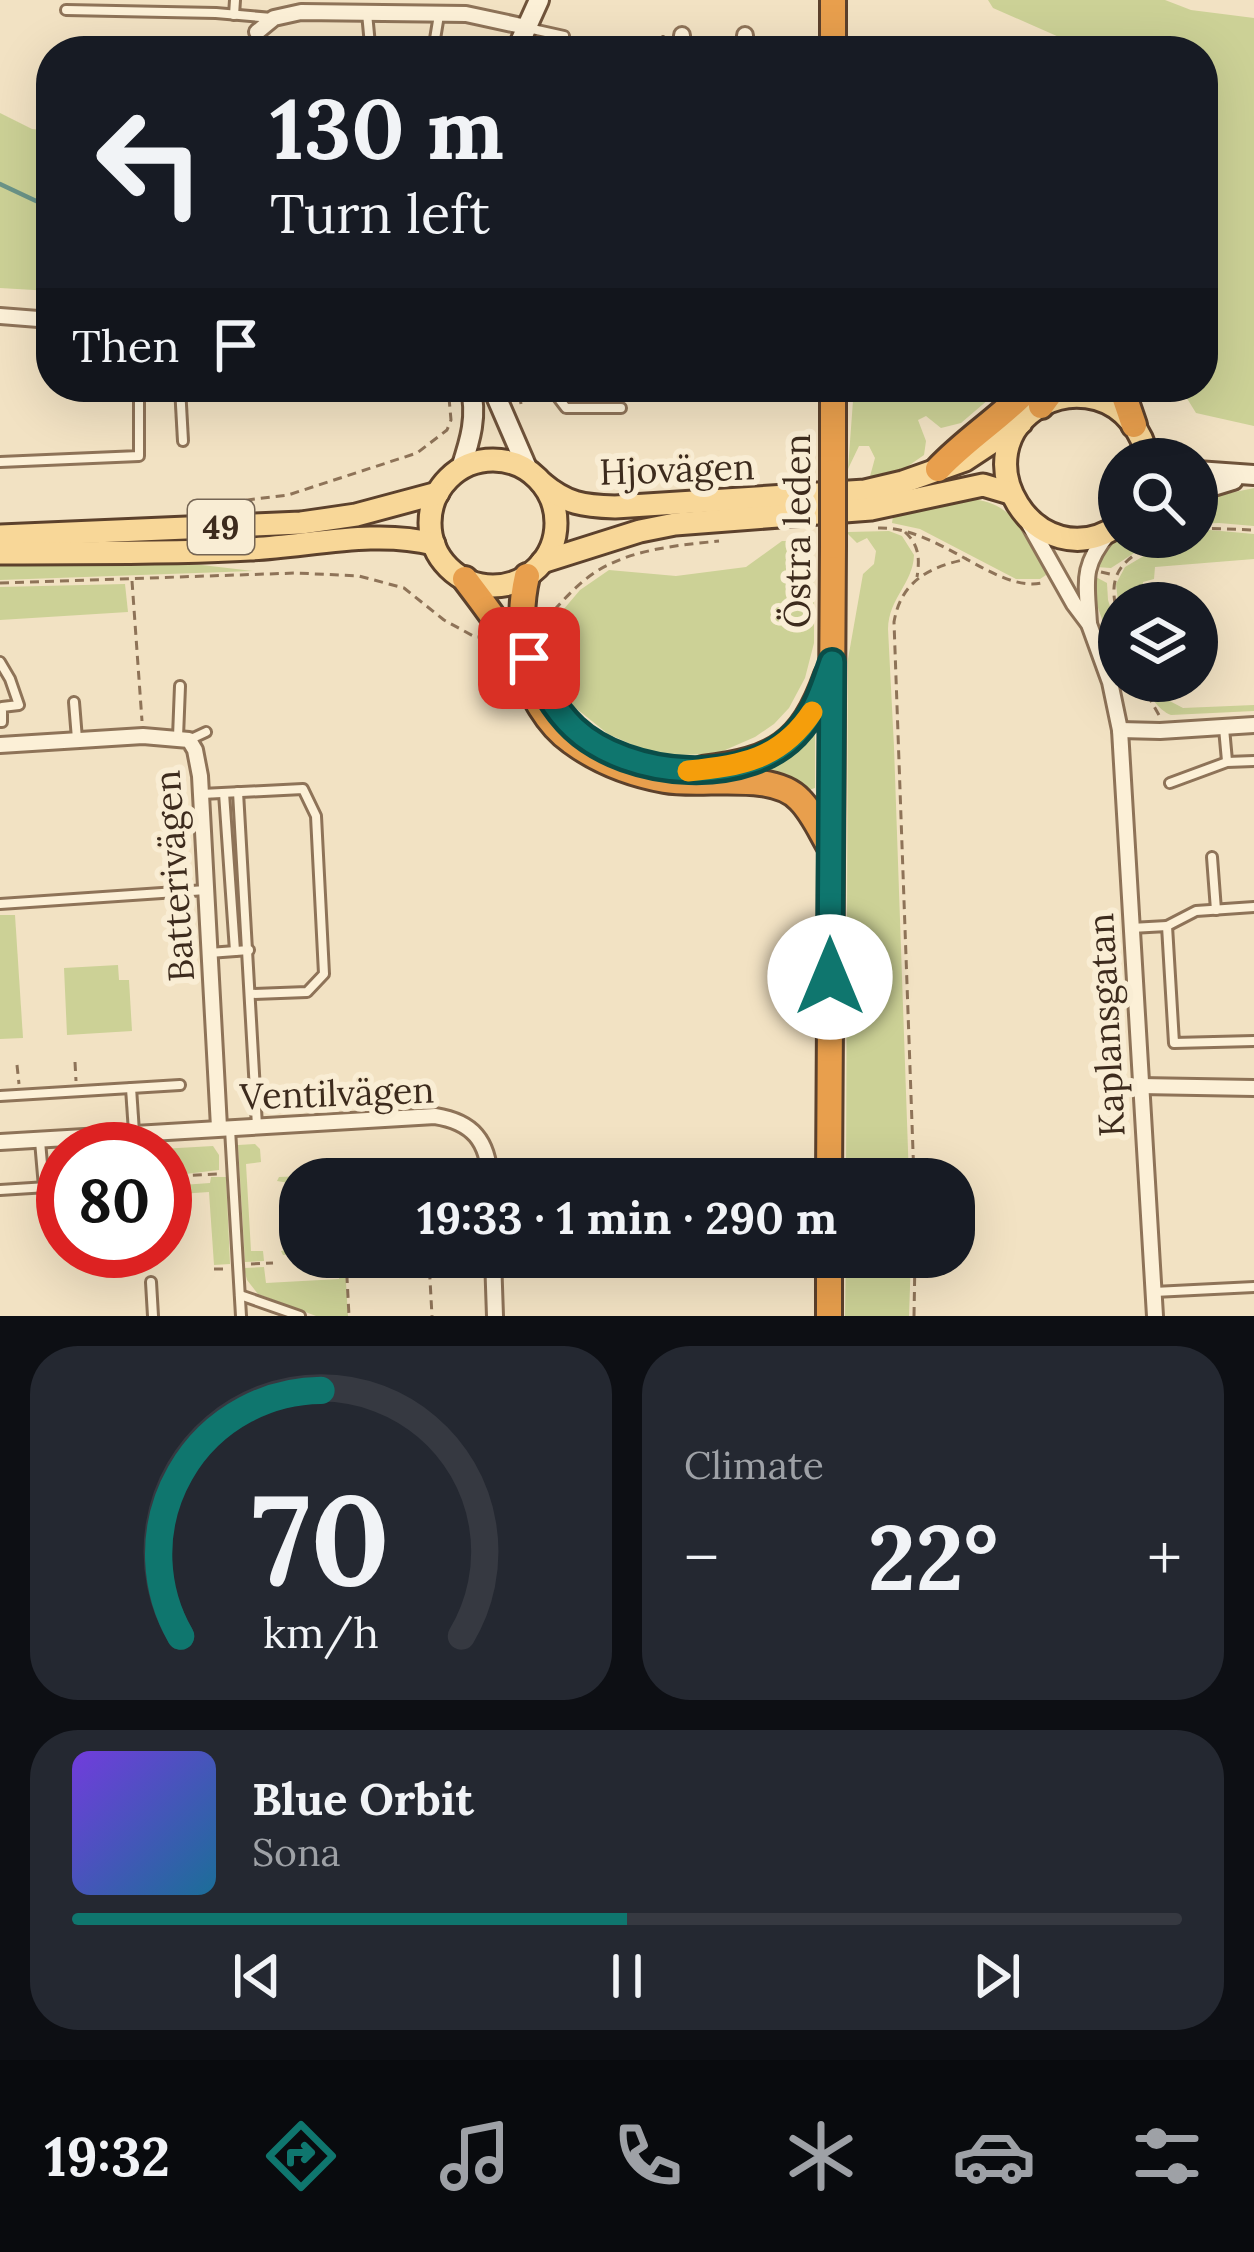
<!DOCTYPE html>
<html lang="en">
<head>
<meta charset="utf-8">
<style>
	body { margin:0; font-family:Lora,serif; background:#242831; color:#f1f3f6; height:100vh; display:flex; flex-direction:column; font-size:45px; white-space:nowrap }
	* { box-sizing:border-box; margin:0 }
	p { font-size:39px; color:#9ea1a6 }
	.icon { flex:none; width:66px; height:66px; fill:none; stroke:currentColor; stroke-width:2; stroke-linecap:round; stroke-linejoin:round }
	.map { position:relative; height:1316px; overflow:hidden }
	.side { display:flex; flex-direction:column; gap:30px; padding:30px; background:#0d0f14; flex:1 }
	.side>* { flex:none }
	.guide { position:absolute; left:36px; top:36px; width:1182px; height:366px; border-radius:48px; box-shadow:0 12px 48px #0002; background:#171b24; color:#f1f3f6; overflow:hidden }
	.fabs { position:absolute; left:1098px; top:438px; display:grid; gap:24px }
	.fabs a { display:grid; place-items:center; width:120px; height:120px; border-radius:50%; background:#171b24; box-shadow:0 12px 48px #0002; font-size:60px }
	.speed { position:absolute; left:36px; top:1122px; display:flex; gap:24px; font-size:60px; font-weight:700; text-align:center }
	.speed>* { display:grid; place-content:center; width:156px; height:156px; border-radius:50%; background:#171b24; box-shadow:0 12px 48px #0002; line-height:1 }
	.speed .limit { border:18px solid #d22; background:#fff; color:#111 }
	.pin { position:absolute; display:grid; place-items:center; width:102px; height:102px; color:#fff; margin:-51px; border-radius:24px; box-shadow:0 6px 18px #0006 }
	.me { position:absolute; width:132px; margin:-66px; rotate:0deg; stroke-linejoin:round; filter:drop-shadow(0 0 9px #0008) }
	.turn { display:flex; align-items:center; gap:42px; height:252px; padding:0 36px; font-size:54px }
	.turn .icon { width:156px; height:156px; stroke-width:2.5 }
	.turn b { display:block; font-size:84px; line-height:102px }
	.then { display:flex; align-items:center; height:114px; padding:0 36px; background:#0003; gap:24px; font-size:45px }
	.big { font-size:90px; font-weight:800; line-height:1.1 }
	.side .card { flex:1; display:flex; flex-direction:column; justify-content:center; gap:18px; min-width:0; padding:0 42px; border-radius:48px; background:#242831 }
	.side .dial { align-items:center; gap:0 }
	.dial svg { height:312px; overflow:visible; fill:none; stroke:#363941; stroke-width:7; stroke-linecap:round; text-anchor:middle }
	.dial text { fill:#f1f3f6; stroke:none }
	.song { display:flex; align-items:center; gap:36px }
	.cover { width:144px; height:144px; border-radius:18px; background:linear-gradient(135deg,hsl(260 70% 55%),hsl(200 70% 35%)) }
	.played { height:12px; border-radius:6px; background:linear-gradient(90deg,#0f766e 50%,#363941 50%) }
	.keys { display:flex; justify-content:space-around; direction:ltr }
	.heat { display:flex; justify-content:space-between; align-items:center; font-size:66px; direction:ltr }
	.side .tiles { flex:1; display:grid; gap:30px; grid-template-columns:1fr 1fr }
	.card:last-child { grid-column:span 2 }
	.trip { position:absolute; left:279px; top:1158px; width:696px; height:120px; border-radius:48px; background:#171b24; box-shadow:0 12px 48px #0002; font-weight:800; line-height:120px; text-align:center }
	.tab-bar { display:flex; height:192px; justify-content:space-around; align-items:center; background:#090b0e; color:#9ea1a6 }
	.tab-bar .icon { width:84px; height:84px }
	.tab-bar .on { color:#0f766e }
	.tab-bar b { font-size:54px; color:#f1f3f6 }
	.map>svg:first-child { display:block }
</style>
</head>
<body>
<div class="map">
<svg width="1254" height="1316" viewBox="0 0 1254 1316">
	<rect width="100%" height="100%" fill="#f2e2c3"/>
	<g fill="#ccd196">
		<path d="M988 0H1165L1191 10 1254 18V426L1196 413 1180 387H1203V51H1079L1059 37 993 8Z"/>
		<path d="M0 113 32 129 51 131V291L0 288Z"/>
		<path d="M854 387H1003L961 423 941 428 926 416 918 420 926 441 924 455 901 471 869 480 875 458 869 446H859L848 469Z"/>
		<path d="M1254 488V526L1219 523 1197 524V500Z"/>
		<path d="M970 499C1015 502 1029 538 1049 573L1040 579H1016L920 529 892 523 893 516Z"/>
		<path d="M1210 530 1254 534V559L1155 567 1154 579 1143 582 1144 603H1119V610L1116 584 1125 567 1176 537H1197V532Z"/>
		<path d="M889 531 902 536 914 555C913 584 889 597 888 629L894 747 909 1179H846L848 659 863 574 874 564 876 551 867 538 857 543 848 534V532Z"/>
		<path d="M1121 537H1159L1111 568 1096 567 1107 548Z"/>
		<path d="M782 541H798L805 547 814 544V643L805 678 789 708 774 724 755 737 716 754 673 755 649 752 608 734 567 701 546 665 547 629 580 590 609 570 676 576 746 567Z"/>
		<path d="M0 565H202L253 571 0 580Z"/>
		<path d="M1094 576 1107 583 1108 600 1119 634V668L1097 605Z"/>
		<path d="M125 584 128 612 0 620V587Z"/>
		<path d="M1143 681H1160L1164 698 1183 708 1254 705V711L1171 715C1158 710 1148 694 1143 681Z"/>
		<path d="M811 731 815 733V788L809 790 797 783 744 775Z"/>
		<path d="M0 915H15L23 1038 0 1039Z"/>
		<path d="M118 965 119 980H129L132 1031 67 1035 64 968Z"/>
		<path d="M255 1144 260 1149 261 1162 246 1164 251 1251H263L264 1261 245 1262 238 1145Z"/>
		<path d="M213 1146 219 1155V1170L177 1175 165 1181V1149H161Z"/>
		<path d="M305 1176 309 1179H300L297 1182 300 1254 283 1255 281 1251 292 1249 289 1183 277 1181 279 1177Z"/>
		<path d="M211 1177H226L230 1264 214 1265 209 1192 165 1195V1188L170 1182 181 1179 182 1185 210 1183Z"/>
		<path d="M846 1257H911L909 1316H845Z"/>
		<path d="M345 1266 348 1316H316L258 1294 247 1280 244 1268 264 1267 266 1283 339 1279V1267Z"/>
	</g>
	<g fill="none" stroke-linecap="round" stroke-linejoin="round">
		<path stroke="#6b9488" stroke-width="4.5" d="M0 184 51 208"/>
		<defs>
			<g id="lane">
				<path d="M66 10 216 13 272 18"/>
				<path d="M367 13 370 45H434L439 15"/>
				<path d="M234 15 235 0"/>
				<path d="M528 28 564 36 561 51"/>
				<path d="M180 387 183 441"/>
				<path d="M550 387 566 408H621"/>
				<path d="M0 462 139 456V387"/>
				<path d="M0 662 10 679 19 705 2 707V722H0"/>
				<path d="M74 702 77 739"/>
				<path d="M1224 728 1227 761"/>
				<path d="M178 737 180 686"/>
				<path d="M191 739 206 732"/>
				<path d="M1170 783 1227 762 1254 761"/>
				<path d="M238 792 257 1126"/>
				<path d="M224 793 235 951"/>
				<path d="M202 794 303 789 316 816 324 974 307 992 251 994"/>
				<path d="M1212 857 1216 910"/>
				<path d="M0 904 206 890"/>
				<path d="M1167 926 1196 911 1254 907"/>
				<path d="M1131 928 1167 926 1174 1043 1254 1041"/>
				<path d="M209 953 249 950"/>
				<path d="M131 1088 134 1132"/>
				<path d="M0 1096 180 1085"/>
				<path d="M230 1129 241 1316"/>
				<path d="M40 1141 44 1187"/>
				<path d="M0 1190 63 1186"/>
				<path d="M151 1282 153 1316"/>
				<path d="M1154 1292 1254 1287"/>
				<path d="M240 1295 300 1316"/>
			</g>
			<g id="street">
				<path d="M257 32 274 18 301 12 466 14 526 27"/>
				<path d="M682 35V51"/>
				<path d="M745 51V35"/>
				<path d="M0 316 51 320"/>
				<path d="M1029 524 1074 604 1089 624 1110 682 1120 730 1155 1316"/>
				<path d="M1089 624C1087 583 1080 568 1108 534"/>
				<path d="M1120 730 1160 731 1254 725"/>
				<path d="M0 745 143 736 189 740 195 750 200 776 219 1127"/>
				<path d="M1140 1086 1254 1088"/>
				<path d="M0 1142 435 1116C473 1122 488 1141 490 1179"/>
				<path d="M493 1257 495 1316"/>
			</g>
			<g id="secondary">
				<path d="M516 51 539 0"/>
				<path d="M492 387 528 470"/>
				<path d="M461 468C470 441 478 415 470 387"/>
				<path d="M1197 471 1254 475"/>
				<path d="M1197 491 1233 480"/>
			</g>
			<g id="primary">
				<circle cx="493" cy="523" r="63"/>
				<path d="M542 483C567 504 583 506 615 507L865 491 903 482 965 460 1021 423"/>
				<path d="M1119 525C1037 582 957 453 1042 405 1059 396 1079 394 1097 399 1125 407 1142 431 1148 459"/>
				<path d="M0 536 301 523 356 515 438 493"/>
				<path d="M0 553C83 552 167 554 250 549 310 546 375 529 434 544"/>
				<path d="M542 562 640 531 675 524 871 509 983 485 1010 493"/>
			</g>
			<g id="highway">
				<path d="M833 0V51"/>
				<path d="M1121 387 1134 425"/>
				<path d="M1041 406 1055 387"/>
				<path d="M938 469C966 439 1002 417 1030 387"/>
				<path d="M833 472V387"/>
				<path d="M527 576C520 606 520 636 532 665"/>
				<path d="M465 579C479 598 496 619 508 640 526 674 537 717 571 741 598 761 632 774 665 780 702 787 773 770 800 800 813 813 821 832 830 847"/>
				<path d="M703 769C774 760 802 745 827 675"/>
				<path d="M829 1179 833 546"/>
				<path d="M829 1316V1257"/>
			</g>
		</defs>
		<use href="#lane" stroke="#8e7358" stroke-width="14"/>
		<use href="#street" stroke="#8e7358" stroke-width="20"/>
		<use href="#secondary" stroke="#70543b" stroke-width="24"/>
		<use href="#primary" stroke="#5c412c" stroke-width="27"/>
		<use href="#highway" stroke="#5c412c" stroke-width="30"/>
		<g stroke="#8e7358" stroke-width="3" stroke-dasharray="9 6" stroke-linecap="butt">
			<path d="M663 35 664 51"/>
			<path d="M518 387 521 404"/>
			<path d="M231 502 288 495 417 453 447 430 451 420 448 387"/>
			<path d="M878 528C938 526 996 593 1042 583"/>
			<path d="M1197 528 1254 530"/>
			<path d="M905 532C919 545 920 558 917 577"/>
			<path d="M1101 572 1114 575"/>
			<path d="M132 581 142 721"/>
			<path d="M0 583 296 573 359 576 404 588 444 620 475 637H484"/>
			<path d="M1119 619C1103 569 1126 557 1168 537"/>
			<path d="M544 621C563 601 582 577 608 565 642 548 682 545 719 541"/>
			<path d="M1140 681 1160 717"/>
			<path d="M75 1062 76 1081"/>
			<path d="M17 1065 19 1084"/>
			<path d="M914 1179 894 622C901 581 929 567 967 559"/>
			<path d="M165 1184 179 1176 219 1174"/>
			<path d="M139 1251V1255"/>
			<path d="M425 1257 429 1261 432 1316"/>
			<path d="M346 1259 349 1316"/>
			<path d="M251 1264 273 1263"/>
			<path d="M214 1269H224"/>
			<path d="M914 1316 915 1257"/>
		</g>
		<use href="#lane" stroke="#fcf0d7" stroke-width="8"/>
		<use href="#street" stroke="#fcf0d7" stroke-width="14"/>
		<use href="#secondary" stroke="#fcf0d7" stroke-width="18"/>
		<use href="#primary" stroke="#f8d798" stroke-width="21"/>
		<use href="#highway" stroke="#e89f4d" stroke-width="24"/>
		<defs>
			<path id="highway-bridge" d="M833 472V546"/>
		</defs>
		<use href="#highway-bridge" stroke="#5c412c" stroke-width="30" stroke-linecap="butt"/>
		<use href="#highway-bridge" stroke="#e89f4d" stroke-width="24"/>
	</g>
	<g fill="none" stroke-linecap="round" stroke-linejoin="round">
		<defs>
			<path id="route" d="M529 658C541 684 553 708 574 728 627 778 752 790 801 728 817 709 824 685 832 662L830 977"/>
		</defs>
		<use href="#route" stroke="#0a4d48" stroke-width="30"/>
		<use href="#route" stroke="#0f766e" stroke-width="21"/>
		<path stroke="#f59e0b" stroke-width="21" d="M688 771C741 766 781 759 812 712"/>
	</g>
	<g text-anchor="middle" stroke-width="12" stroke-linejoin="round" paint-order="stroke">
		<rect fill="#f9edd4" stroke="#756554" stroke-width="3" x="188" y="500" width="66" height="54" rx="9"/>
		<g font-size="33" font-weight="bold" fill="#3d2b1d">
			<text x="221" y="539">49</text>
		</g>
		<g font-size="36" fill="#3d2b1d" stroke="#f9edd4">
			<text transform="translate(677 469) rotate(-2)" y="13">Hjovägen</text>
			<text transform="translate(797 531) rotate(-90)" y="13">Östra leden</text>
			<text transform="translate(174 876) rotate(-94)" y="13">Batterivägen</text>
			<text transform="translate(1106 1025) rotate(-93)" y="13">Kaplansgatan</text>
			<text transform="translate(337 1093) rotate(-2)" y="13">Ventilvägen</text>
		</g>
	</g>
</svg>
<div class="fabs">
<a><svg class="icon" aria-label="search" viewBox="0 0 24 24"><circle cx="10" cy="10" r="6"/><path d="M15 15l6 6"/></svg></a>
<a><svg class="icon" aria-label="layers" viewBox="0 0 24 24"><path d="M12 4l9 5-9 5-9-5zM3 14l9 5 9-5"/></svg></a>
</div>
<div class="speed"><div class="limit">80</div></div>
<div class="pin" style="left:529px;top:658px;background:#d93025"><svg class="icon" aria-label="arrive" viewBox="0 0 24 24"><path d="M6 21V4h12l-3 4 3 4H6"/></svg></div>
<svg class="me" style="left:830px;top:977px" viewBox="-20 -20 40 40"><circle r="19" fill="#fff"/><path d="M0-13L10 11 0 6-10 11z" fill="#0f766e"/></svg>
<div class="trip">19:33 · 1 min · 290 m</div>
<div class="guide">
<div class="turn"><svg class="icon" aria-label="left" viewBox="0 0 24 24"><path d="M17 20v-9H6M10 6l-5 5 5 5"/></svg><div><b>130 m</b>Turn left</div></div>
<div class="then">Then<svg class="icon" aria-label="arrive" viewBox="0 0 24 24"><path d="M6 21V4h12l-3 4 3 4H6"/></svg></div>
</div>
</div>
<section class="side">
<div class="tiles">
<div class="card dial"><svg viewBox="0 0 100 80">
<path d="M14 69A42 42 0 1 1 86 69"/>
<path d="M14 69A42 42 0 0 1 50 6" stroke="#0f766e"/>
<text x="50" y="56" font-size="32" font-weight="700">70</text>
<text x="50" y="72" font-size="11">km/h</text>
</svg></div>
<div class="card"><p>Climate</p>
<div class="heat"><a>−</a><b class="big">22°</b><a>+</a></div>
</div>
<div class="card">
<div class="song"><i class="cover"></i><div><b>Blue Orbit</b><p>Sona</p></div></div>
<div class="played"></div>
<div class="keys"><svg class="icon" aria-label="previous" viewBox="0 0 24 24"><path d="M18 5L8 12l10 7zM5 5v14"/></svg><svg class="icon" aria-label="pause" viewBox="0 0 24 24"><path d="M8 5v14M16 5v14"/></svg><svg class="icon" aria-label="next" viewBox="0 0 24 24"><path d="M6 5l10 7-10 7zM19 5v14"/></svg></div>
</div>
</div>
</section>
<nav class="tab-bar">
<b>19:32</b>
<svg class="icon on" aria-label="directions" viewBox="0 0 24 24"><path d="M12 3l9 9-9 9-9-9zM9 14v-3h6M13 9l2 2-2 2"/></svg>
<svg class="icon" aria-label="music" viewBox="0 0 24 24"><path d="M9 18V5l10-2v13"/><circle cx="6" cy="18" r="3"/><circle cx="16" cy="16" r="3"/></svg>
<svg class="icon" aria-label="phone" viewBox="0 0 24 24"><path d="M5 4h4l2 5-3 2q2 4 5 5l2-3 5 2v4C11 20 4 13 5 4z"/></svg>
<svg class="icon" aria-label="climate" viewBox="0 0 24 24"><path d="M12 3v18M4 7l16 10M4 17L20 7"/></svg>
<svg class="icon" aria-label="car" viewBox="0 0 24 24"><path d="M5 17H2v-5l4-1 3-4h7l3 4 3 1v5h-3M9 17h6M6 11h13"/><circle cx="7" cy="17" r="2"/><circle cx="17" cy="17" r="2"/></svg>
<svg class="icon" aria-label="filters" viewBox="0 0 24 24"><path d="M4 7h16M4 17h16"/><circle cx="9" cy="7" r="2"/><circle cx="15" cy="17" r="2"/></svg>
</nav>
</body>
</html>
